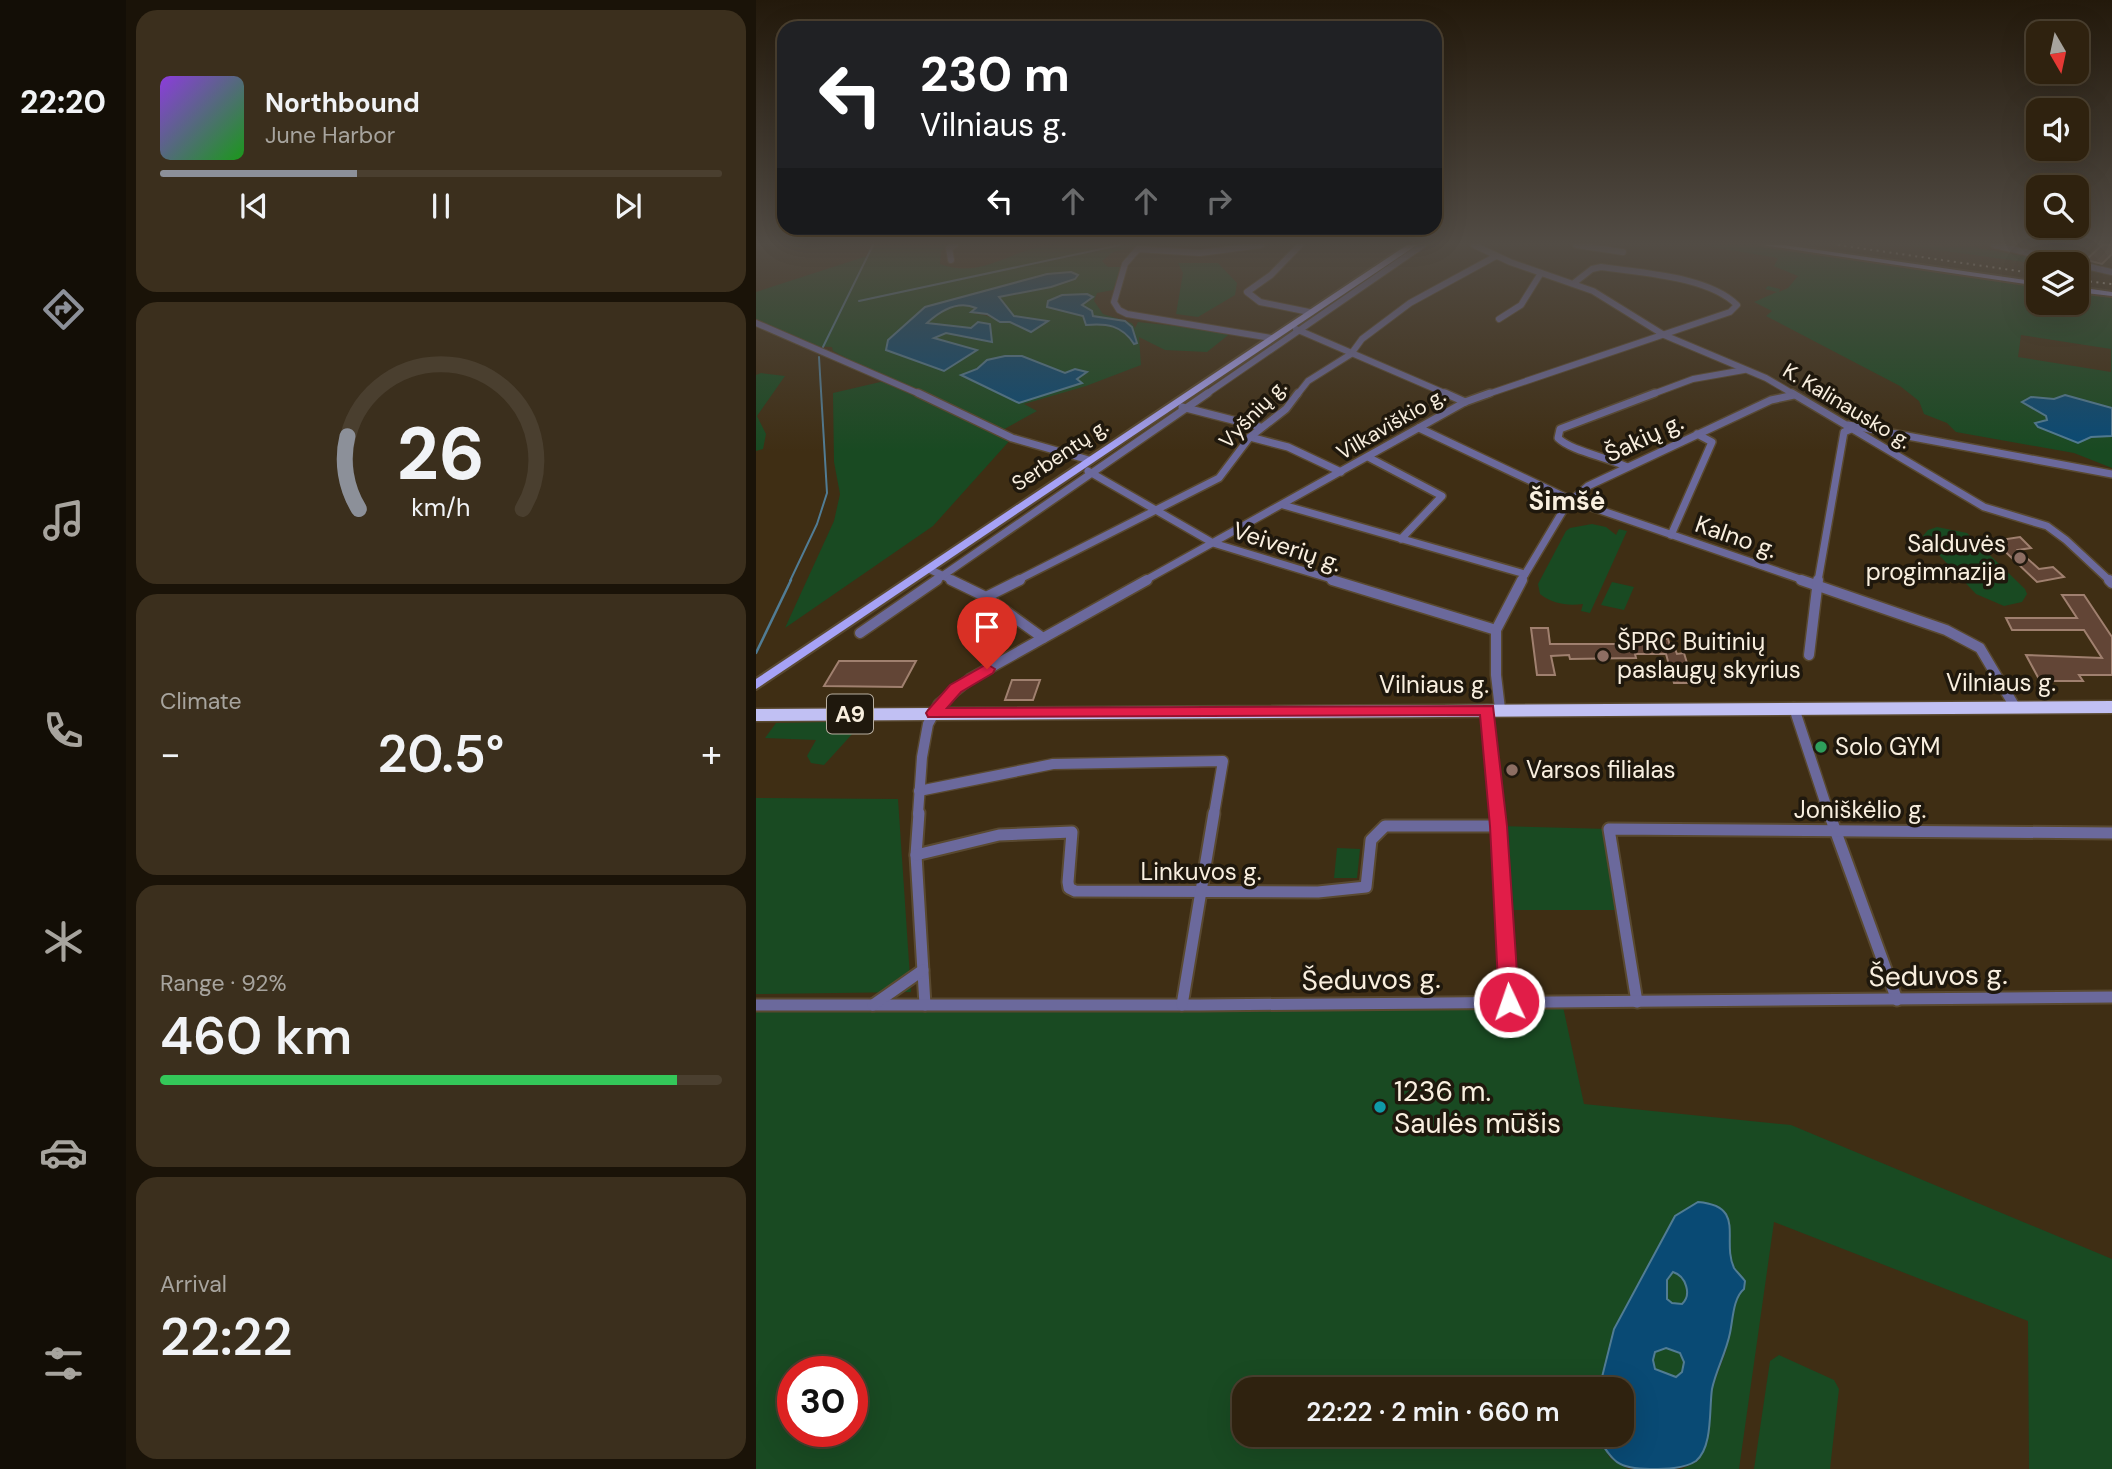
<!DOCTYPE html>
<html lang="en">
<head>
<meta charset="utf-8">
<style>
	body { margin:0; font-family:"DM Sans",sans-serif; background:#3b2f1d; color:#f1f3f6; height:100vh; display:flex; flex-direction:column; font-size:26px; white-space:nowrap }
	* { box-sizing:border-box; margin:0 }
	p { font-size:23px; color:#a7a49e }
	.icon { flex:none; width:38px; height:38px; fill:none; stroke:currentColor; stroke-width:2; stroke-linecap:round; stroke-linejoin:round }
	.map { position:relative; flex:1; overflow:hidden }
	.drawer { display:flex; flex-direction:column; gap:10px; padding:10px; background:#1a1308; width:630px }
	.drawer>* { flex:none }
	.top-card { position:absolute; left:21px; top:21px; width:665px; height:214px; border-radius:21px; box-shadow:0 7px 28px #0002,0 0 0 2px #4a3f2f; background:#202124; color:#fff; overflow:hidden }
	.needle { width:46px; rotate:171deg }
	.tools { position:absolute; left:1270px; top:21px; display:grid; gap:14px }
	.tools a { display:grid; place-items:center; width:63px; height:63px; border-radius:14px; background:#2f220f; box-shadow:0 7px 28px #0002,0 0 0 2px #4a3f2f; font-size:35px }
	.speed { position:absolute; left:21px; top:1356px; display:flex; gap:14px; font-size:35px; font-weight:700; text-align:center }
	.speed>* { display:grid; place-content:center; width:91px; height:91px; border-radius:50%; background:#2f220f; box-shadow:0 7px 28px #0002,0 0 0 2px #4a3f2f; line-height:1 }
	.speed .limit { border:10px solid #d22; background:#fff; color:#111 }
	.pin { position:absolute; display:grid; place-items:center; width:60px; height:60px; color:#fff; margin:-72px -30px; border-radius:50% 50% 50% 0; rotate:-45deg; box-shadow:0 0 7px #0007 }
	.pin .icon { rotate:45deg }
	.me { position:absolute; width:77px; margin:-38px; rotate:357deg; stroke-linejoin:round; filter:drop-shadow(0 0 5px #0008) }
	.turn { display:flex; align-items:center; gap:24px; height:147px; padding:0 28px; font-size:32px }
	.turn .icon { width:91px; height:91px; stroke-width:2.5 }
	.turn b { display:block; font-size:49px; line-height:60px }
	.lanes { display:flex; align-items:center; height:66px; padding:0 28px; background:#0003; justify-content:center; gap:35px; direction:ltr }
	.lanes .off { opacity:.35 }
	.big { font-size:52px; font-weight:600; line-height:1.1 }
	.drawer .card { flex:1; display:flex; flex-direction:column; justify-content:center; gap:10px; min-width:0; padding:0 24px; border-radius:21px; background:#3b2f1d }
	.drawer .dial { align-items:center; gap:0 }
	.dial svg { height:182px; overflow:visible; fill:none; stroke:#4a3f2f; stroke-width:7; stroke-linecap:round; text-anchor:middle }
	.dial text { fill:#f1f3f6; stroke:none }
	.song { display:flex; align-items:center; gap:21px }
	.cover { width:84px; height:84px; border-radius:10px; background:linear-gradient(135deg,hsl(270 70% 55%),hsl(120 70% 35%)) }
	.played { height:7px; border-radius:4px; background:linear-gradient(90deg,#8c9099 35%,#4a3f2f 35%) }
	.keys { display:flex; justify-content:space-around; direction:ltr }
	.heat { display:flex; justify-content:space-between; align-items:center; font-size:38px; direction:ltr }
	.charge { height:10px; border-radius:5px; background:linear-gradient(90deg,#34c759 92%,#4a3f2f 0) }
	.trip { position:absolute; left:476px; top:1377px; width:402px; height:70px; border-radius:21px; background:#2f220f; box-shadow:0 7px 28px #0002,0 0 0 2px #4a3f2f; font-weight:600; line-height:70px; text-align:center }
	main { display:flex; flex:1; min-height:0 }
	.dock { display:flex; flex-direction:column; width:126px; justify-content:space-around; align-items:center; background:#130e06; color:#a7a49e }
	.dock .icon { width:49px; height:49px }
	.dock .current { color:#8c9099 }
	.dock b { font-size:32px; color:#f1f3f6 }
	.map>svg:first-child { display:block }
</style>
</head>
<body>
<main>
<nav class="dock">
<b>22:20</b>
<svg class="icon current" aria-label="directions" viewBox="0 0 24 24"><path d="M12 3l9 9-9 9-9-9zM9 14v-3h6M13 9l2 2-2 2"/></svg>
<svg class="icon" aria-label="music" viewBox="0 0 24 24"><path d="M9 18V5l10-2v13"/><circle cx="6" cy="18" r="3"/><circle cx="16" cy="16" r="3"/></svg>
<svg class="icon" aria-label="phone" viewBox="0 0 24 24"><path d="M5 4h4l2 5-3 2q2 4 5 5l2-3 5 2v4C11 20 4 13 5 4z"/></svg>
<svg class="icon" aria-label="climate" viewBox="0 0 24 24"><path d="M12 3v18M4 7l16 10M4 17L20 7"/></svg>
<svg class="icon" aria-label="car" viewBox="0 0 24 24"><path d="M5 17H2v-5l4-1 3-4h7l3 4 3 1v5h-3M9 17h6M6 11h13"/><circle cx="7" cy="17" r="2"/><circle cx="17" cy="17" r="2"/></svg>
<svg class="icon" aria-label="filters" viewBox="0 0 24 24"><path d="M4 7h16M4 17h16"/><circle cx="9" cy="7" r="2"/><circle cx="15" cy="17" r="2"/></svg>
</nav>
<section class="drawer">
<div class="card">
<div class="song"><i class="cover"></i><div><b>Northbound</b><p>June Harbor</p></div></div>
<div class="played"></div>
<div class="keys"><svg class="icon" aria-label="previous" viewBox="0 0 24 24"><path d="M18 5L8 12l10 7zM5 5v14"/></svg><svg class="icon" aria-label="pause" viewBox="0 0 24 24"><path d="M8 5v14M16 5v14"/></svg><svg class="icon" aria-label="next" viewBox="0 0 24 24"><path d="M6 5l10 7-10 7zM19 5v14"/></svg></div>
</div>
<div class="card dial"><svg viewBox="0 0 100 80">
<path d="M14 69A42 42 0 1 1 86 69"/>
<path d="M14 69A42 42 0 0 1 9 37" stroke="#8c9099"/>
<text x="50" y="56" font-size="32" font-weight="700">26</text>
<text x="50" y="72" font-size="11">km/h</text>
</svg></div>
<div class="card"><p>Climate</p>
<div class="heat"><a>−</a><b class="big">20.5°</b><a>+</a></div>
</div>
<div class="card"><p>Range · 92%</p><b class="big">460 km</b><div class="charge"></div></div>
<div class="card"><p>Arrival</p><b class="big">22:22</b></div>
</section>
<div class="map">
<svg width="1356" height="1469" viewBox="0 0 1356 1469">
	<rect width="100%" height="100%" fill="#3f2e14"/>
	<g fill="#194a22" fill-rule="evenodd">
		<path d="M116 245H190L185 252 184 264C223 279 251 253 287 246 311 241 358 245 385 245L357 252 346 261 352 267H366L357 290 341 293 338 301 347 314 376 323 379 328 382 322 476 332 451 352 409 350 383 337 385 365 330 386 268 404 281 411 243 432 256 438 177 526 29 628 78 521 84 494 78 462 77 393 133 380 77 351 76 347 54 346 0 322V292L111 256ZM291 274 319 279 295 287 242 297 258 316 254 322C241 322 233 314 219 314L221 308C202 300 186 311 170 323L216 328 236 342 190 333 176 339 132 340 169 307ZM335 300 326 305 336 316 369 321 378 344C366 325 350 323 330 325L327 316 291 306ZM249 356H265L326 383 206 375Z"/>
		<path d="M944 245H992L1283 287V303H1321V292L1356 297V468L1318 453 1200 432 1191 423 1168 414 1163 401 1144 386 1010 316 1016 311 998 302 1021 292 1009 289 1012 286 1024 289 1023 292 1032 288 1042 276 1018 266 1022 258ZM1265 335 1355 349V372L1262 357Z"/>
		<path d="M1145 245 1217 247 1311 264H1283Z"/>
		<path d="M422 263H462L481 283 479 295 442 317 420 314 427 273Z"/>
		<path d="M5 373 29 376 1 416 10 434 7 449 0 451V375Z"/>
		<path d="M836 524 850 527 860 535 863 529 871 531 834 613 825 611 827 604C811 606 797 604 784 594L782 584 810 531 814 528Z"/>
		<path d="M1181 527 1211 533 1269 589 1271 594 1266 602 1248 606 1220 594 1166 537 1172 530Z"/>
		<path d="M856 582 878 587 868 610 845 605Z"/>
		<path d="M108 721 68 765 55 763 51 756 60 740 9 738 20 723Z"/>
		<path d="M0 798 142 799 155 992 0 994Z"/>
		<path d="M743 826 853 829 866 910H748Z"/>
		<path d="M581 848 604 849 601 878H578Z"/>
		<path d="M806 1002 828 1104 1035 1125 1356 1259V1469H1273L1272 1321 1018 1222 983 1469H926L942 1461 949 1446 956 1389 970 1351 979 1304 983 1293 988 1288 989 1282C986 1277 981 1273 978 1268 968 1248 981 1231 966 1209L858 1329 843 1389 488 1390V1435H841L854 1458 872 1469H0V1005ZM37 1372H96V1432H37Z"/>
		<path d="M917 1272C930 1276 936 1295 926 1304L916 1303 911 1299V1280Z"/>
		<path d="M910 1348 924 1353 928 1362 926 1372 920 1377 899 1370 897 1360 899 1352Z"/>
		<path d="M1023 1355 1078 1380 1083 1389 1074 1469H998L1014 1361Z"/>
	</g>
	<g fill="#094a74" stroke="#517c94" stroke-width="2" fill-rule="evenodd">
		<path d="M315 272 322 275 319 279 295 287 243 297 258 316 292 321 275 332 254 322H244L231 314 215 312 220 308C202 300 184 311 171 323L215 328 222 322 234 324 236 342 190 333 178 338 221 350 188 371 130 350 132 340 169 307 291 274Z"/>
		<path d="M331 294 337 297 326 305 336 311 337 316 369 321 376 327 381 343 378 344C366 325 350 323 330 325L327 316 291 307 292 301 306 295Z"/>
		<path d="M249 356H266L309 373 319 369 331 372 321 379 326 383 263 403 205 375 221 369 231 360Z"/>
		<path d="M1309 395 1356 408V436L1335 437 1322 443 1282 427 1279 423 1291 420 1290 416 1266 402 1275 397 1298 399Z"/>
		<path d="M942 1202C991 1206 965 1240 978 1268 981 1272 986 1277 989 1281L988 1289C977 1298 977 1319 974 1333 970 1353 960 1370 956 1389 953 1409 957 1447 940 1461 928 1469 909 1469 894 1469 862 1469 856 1462 841 1435H866V1390L843 1389 858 1329 919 1216ZM917 1272C930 1276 936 1295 926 1304L916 1303 911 1299V1280ZM910 1348 924 1353 928 1362 926 1372 920 1377 899 1369 897 1360 899 1352Z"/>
	</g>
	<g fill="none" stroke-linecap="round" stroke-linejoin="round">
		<g stroke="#517c94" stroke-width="2">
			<path d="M103 301 364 245"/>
			<path d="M66 349 117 245"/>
			<path d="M34 581 61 524 71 493 63 357"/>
		</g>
		<path stroke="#517c94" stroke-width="2.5" d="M0 653 35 580"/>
	</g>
	<g fill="#624536" stroke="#a0806f" stroke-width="2">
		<path d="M1346 245H1356V254L1346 264 1330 260Z"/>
		<path d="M1264 537 1275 548 1262 550 1283 569 1297 567 1308 577 1281 582 1238 541Z"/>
		<path d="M1306 595H1328L1356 637V675H1323L1327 681H1284L1270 655 1346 658 1328 630H1256L1250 618H1321Z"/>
		<path d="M775 628H792L794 644H905L903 639H912L915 649H919L921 654 928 653 937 683H918L910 654H879L880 658 814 659 813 655 795 656 799 675H781Z"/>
		<path d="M83 661H160L146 687 68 686Z"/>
		<path d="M256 680H284L277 700H249Z"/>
	</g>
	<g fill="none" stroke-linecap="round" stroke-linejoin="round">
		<defs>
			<g id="street-far3">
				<path d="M505 245 444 253 382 249 369 264 358 302 363 310 371 314 515 338"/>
				<path d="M544 245 515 275 491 292 504 302 553 312"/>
				<path d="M718 245 754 262 837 291 908 335 1010 378 1039 395"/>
				<path d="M820 245 867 252"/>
				<path d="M1238 245 1356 272"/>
				<path d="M195 260 193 248 199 245"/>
				<path d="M743 319 765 305 785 273"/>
				<path d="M0 323 166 395"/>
				<path d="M540 329 693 395"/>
				<path d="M449 395 667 245"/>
				<path d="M541 395 552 381 595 354 606 339 654 303 740 256"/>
				<path d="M729 395 974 312 981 305C952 276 884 273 845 267L836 269 818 283"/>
				<path d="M894 395 937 379 988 370"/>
			</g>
			<g id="street-far2">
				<path d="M162 393 256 438 333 460"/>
				<path d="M689 393 709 402"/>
				<path d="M1036 393 1228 507 1291 526 1310 540 1354 581"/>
				<path d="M426 407 504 427"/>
				<path d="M1092 425 1356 474"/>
				<path d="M663 428 815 500 1050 581"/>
				<path d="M494 437 532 447 585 472"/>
				<path d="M612 457 686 496 645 539"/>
				<path d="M871 467C851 457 815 451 802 438L804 429 899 393"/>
				<path d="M332 471 457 543 582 581"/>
				<path d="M527 505 769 574"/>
				<path d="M915 535 956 442 941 434"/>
				<path d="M173 569 198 581"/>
				<path d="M179 581 452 393"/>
				<path d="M260 581 463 478 494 437 530 409 542 393"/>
				<path d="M388 581 709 402 734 393"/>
				<path d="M765 581 811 504 832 486 1015 400 1038 395"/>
				<path d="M1062 581 1088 432 1095 429"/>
			</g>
			<g id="street-far1">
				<path d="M195 580 230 597 287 638"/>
				<path d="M576 580 740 630"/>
				<path d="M1045 580 1190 630 1224 648 1259 707"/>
				<path d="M1353 580 1356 583"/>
				<path d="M230 597 264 580"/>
				<path d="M104 633 181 580"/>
				<path d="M1053 655 1062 580"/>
				<path d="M1038 708 1073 814"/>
				<path d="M744 709 740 675V630L766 580"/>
				<path d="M731 710 742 814"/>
				<path d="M163 791 297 764 467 761 458 814"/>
				<path d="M162 814 166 757 172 724 183 704 214 679 391 580"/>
			</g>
			<g id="street">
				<path d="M163 813 160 855 169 1005"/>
				<path d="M741 813 753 1002"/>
				<path d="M1073 813 1141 1000"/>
				<path d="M160 855 243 835 316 832 312 882 313 888 319 891 562 892 610 887 615 840 629 826H743"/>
				<path d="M881 1002 853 829 1356 833"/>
				<path d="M0 1005H444L1356 997"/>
				<path d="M117 1005 167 970"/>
				<path d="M426 1005 458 813"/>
			</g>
			<g id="primary">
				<path d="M651 245H661L0 689V679Z"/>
				<path d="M1006 245H1028L1283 282V286Z"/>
				<path d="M1321 287 1356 292V296L1321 292Z"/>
			</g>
			<path id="highway" d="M1356 701V713L0 721V709Z"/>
		</defs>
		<use href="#street-far3" stroke="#594930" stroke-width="8"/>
		<use href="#street-far2" stroke="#594930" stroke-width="10"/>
		<use href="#street-far1" stroke="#594930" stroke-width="13"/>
		<use href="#street" stroke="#594930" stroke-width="15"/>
		<use href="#primary" stroke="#594930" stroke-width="4"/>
		<use href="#highway" stroke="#594930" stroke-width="3"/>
		<use href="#street-far3" stroke="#6b699c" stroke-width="6"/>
		<use href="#street-far2" stroke="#6b699c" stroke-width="7"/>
		<use href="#street-far1" stroke="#6b699c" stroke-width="10"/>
		<use href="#street" stroke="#6b699c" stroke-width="11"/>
		<use href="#primary" fill="#a6a2f6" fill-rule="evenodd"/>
		<use href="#highway" fill="#c1c0f3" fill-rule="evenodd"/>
		<g stroke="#e3d8c7" stroke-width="2" stroke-dasharray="2 4.5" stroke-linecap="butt">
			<path d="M1082 245 1283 274"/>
			<path d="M1321 280 1356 284"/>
		</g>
	</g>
	<linearGradient id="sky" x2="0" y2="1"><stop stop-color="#23190b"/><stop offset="0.54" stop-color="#524c45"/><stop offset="1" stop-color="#524c45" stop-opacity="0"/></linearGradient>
	<rect width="1356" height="451" fill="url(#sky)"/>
	<path fill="#e11d48" stroke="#92132f" stroke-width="2" d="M231 664 239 669 237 673 205 692 191 708 737 706 751 826 763 1002 760 1008 753 1011 746 1008 743 1002 734 826 724 715 172 717 170 713 172 710 194 685Z"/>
	<g fill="#8d6e63" stroke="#1f180d" stroke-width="2.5">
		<circle cx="1264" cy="558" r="7"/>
		<circle cx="847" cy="656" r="7"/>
		<circle cx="756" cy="770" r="7"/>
	</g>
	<circle fill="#2e9e5b" stroke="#1f180d" stroke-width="2.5" cx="1065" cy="747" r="7"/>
	<circle fill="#0f9aa8" stroke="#1f180d" stroke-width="2.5" cx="624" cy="1107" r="7"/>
	<g text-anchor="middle" stroke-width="7" stroke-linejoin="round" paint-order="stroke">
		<g font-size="21" fill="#f9efdf" stroke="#1f180d">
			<text transform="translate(1091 406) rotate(31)" y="7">K. Kalinausko g.</text>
			<text transform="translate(497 414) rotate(-46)" y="7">Vyšnių g.</text>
			<text transform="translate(635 424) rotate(-30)" y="7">Vilkaviškio g.</text>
			<text transform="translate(304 455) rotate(-34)" y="7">Serbentų g.</text>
		</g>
		<rect fill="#1f180d" stroke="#b8aea0" stroke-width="2" x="71" y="694.5" width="46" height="39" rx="5"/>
		<g font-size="23" font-weight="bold" fill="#f9efdf">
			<text x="94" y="722">A9</text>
		</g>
		<g font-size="24" fill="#f9efdf" stroke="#1f180d">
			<text transform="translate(888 438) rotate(-25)" y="8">Šakių g.</text>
			<text transform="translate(980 537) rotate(19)" y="8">Kalno g.</text>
			<text transform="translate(531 547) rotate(18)" y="8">Veiverių g.</text>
			<text x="1245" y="691">Vilniaus g.</text>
			<text x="678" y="693">Vilniaus g.</text>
			<text x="1104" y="818">Joniškėlio g.</text>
			<text x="445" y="880">Linkuvos g.</text>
		</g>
		<g font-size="24" fill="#f9efdf" stroke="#1f180d" text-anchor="start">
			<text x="1250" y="552" text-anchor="end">Salduvės<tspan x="1250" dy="28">progimnazija</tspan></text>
			<text x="861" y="650">ŠPRC Buitinių<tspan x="861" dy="28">paslaugų skyrius</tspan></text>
			<text x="1079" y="755">Solo GYM</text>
			<text x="770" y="778">Varsos filialas</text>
		</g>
		<g font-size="26" font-weight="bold" fill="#f9efdf" stroke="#1f180d">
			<text x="811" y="510">Šimšė</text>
		</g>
		<g font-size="28" fill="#f9efdf" stroke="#1f180d">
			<text transform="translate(1182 975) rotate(-1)" y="10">Šeduvos g.</text>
			<text transform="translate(615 979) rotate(-1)" y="10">Šeduvos g.</text>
		</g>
		<g font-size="28" fill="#f9efdf" stroke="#1f180d" text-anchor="start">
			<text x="638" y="1101">1236 m.<tspan x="638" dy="32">Saulės mūšis</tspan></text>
		</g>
	</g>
</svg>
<div class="tools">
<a><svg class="needle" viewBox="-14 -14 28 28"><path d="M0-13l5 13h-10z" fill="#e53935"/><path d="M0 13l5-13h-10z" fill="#a7a49e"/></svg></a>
<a><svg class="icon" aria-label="sound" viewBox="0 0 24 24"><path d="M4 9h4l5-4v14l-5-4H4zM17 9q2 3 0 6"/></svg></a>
<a><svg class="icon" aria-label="search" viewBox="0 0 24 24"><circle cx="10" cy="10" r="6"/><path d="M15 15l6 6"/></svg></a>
<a><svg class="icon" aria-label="layers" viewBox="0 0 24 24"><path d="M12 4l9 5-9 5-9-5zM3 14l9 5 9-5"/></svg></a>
</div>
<div class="speed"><div class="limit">30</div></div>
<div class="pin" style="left:231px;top:669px;background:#d93025"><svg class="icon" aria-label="arrive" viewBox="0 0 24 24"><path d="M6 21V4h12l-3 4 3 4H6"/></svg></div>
<svg class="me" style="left:753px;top:1002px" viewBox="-20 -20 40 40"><circle r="17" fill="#e11d48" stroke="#fff" stroke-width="3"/><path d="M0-11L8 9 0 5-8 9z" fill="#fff"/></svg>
<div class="trip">22:22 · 2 min · 660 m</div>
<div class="top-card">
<div class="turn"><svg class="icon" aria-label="left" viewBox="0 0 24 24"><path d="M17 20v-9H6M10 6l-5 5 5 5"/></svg><div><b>230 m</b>Vilniaus g.</div></div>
<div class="lanes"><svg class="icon" aria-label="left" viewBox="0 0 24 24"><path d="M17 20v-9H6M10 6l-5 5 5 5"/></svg><svg class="icon off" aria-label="ahead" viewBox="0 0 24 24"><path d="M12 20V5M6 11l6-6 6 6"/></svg><svg class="icon off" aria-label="ahead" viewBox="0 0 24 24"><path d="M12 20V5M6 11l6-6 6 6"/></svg><svg class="icon off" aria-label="right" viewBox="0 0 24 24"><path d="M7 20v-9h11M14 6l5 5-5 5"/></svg></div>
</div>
</div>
</main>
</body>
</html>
